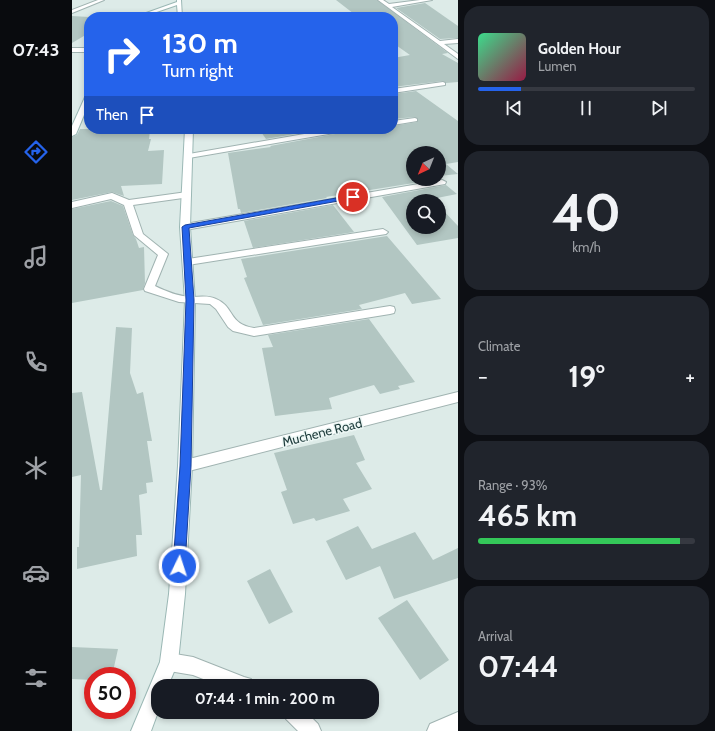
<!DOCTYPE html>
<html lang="en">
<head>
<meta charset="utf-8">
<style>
	body { margin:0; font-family:Cabin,sans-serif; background:#20242c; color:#f1f3f6; height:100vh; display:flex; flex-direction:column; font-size:15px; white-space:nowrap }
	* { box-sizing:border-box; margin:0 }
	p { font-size:13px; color:#9ea1a6 }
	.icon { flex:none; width:22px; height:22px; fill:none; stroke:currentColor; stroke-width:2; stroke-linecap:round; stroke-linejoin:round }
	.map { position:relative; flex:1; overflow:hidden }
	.panel { display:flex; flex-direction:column; gap:6px; padding:6px; background:#0d0f14; width:257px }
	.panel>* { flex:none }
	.guide { position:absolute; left:12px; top:12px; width:314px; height:122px; border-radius:16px; box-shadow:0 2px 6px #0003; background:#2563eb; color:#fff; overflow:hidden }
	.needle { width:26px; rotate:223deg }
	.buttons { position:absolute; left:334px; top:146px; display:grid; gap:8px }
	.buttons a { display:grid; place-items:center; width:40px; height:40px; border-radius:50%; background:#171b24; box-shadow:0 2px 6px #0003; font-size:20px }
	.speed { position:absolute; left:12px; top:667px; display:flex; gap:8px; font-size:20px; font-weight:700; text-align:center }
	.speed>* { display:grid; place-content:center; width:52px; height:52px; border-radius:50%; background:#171b24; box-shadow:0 2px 6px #0003; line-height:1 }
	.speed .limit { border:6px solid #d22; background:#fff; color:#111 }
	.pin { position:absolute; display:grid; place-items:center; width:34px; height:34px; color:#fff; margin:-17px; border:2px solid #fff; border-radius:50%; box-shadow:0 1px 4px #0007 }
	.me { position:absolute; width:44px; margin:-22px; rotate:4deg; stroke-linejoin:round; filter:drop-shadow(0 0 3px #0008) }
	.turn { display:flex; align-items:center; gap:14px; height:84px; padding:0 12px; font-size:18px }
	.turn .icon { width:52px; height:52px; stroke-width:2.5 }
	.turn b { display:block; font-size:28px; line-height:34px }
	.then { display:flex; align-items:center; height:38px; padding:0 12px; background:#0003; gap:8px; font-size:15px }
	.big { font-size:30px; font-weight:700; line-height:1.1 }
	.panel .widget { flex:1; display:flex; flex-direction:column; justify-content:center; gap:6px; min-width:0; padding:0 14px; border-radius:16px; background:#20242c }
	.panel .dial { align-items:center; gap:0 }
	.dial b { font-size:52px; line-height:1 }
	.song { display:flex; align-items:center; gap:12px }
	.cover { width:48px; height:48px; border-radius:6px; background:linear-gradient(135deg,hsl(150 70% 55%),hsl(340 70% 35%)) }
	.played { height:4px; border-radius:2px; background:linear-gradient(90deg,#2563eb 20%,#363941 20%) }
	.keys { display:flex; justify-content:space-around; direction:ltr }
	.heat { display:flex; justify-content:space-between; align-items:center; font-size:22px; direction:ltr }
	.charge { height:6px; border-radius:3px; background:linear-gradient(90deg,#34c759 93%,#363941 0) }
	.trip { position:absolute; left:79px; top:679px; width:228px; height:40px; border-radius:16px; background:#171b24; box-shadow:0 2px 6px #0003; font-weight:700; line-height:40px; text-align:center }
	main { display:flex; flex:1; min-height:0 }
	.tabs { display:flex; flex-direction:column; width:72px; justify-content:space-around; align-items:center; background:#090b0e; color:#9ea1a6 }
	.tabs .icon { width:28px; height:28px }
	.tabs .selected { color:#2563eb }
	.tabs b { font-size:18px; color:#f1f3f6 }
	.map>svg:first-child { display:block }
</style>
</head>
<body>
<main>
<nav class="tabs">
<b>07:43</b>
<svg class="icon selected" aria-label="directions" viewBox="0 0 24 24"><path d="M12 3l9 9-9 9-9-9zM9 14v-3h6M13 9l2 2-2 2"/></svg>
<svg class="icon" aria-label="music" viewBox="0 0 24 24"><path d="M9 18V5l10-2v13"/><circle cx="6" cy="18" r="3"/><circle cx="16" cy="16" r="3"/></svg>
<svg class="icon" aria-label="phone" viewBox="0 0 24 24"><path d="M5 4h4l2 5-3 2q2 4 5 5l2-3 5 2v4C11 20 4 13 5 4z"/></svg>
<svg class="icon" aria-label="climate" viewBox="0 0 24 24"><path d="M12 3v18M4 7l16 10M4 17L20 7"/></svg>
<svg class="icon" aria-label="car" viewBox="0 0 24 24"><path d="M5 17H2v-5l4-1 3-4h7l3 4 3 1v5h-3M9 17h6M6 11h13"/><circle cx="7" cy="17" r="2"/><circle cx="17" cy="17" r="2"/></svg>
<svg class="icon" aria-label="filters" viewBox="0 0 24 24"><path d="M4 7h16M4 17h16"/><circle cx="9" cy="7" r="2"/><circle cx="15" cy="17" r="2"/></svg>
</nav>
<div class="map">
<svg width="386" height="731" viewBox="0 0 386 731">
	<rect width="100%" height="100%" fill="#ddebe8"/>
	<g fill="#b2c6c2">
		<path d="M264 0H305L376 53 370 54 386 63V82L374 83 371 81 321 87V58L338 55 321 43V17H286Z"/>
		<path d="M353 3 386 26V38L368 39 324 8Z"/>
		<path d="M0 16 17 17V33L0 43Z"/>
		<path d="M344 91 386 121V162L374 164 386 174 367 176V153H341V179H367L254 197 255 198 169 213 168 209H166L156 153 199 147 198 146 274 132 279 129H321V126L345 122 346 119 343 117 321 119V94Z"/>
		<path d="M8 129H72V131L78 130 77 139H79L76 151 92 150 90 184 49 186 52 196 40 192 0 200V137L5 135Z"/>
		<path d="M187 129H252L194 139Z"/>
		<path d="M374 185 385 194 360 199 362 201H341V227H367V206L386 226V238L345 245 310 197Z"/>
		<path d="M39 201 51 206 61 235 64 239 67 248 72 247 73 283 71 290 0 303V209Z"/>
		<path d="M261 205 282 232 181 248 172 221Z"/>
		<path d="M315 236 369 299 340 304 333 293 287 305 290 309 191 325 172 278 175 277 169 259Z"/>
		<path d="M297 319 343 382 326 386 328 389 308 394 302 385 257 398 260 409 203 416 190 348 201 347 196 335Z"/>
		<path d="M44 327 60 328 58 373 65 394 71 392 80 441H75L81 482 74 483 75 493 67 495 70 535H64L65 556 5 569V547H7L9 475 0 477V393L10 392 28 490H30Z"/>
		<path d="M282 435 293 460 284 463 300 489 271 499 278 511 244 521 242 518 221 524 209 492 215 490 202 453Z"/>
		<path d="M286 526 300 549 343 532 361 560 386 548V578L322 599 308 566 274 580 254 541Z"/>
		<path d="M198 569 221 612 197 624 175 581Z"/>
		<path d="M335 600 377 660 348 680 306 618Z"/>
		<path d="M0 647 46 649 40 676H21V680L0 679Z"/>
	</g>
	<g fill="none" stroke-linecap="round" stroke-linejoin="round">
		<defs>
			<g id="street">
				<path d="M26 0H32L0 13V10Z"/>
				<path d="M306 0H311L317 4 348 0H360L320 7 368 41 386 39V43L372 44 386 54V59Z"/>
				<rect x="0" y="48" width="17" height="4"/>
				<path d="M371 82 373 83V85L321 93V89Z"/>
				<path d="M343 118 345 119V121L321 125V121Z"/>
				<path d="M261 129H278L274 131 117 158 113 156 117 154Z"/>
				<path d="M370 180 374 182 373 184 113 230 108 227 113 224Z"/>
				<path d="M115 192 118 193 119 195 118 197 61 205 71 234 96 254 83 286C95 292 106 296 119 297 128 297 136 295 144 299 163 307 156 324 182 328L318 306 322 307 323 310 322 313 318 314 182 336 161 331 156 327 144 309 138 304 107 302 73 291 72 289 86 255 62 235 52 205 39 199 0 208V202L40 193 57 200Z"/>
				<path d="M311 229 316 232 314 234 116 265 111 262 116 259Z"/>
				<path d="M386 392V402L113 472 108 470 106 466 108 462 113 460Z"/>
				<path d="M97 653 121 657 172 677 179 679 181 686H149L121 675 97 671 91 668 88 662 91 656Z"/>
				<path d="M212 712H234L246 724 249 731H226L214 719Z"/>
				<path d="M386 712V731H355L358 724Z"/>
			</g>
			<g id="secondary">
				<path d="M105 0H109L110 17H106L105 5 70 17H63L105 2Z"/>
				<path d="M17 93V103L4 134 0 136V126L14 95Z"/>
				<path d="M113 129H121L118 227 123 301 120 466 113 594 106 662 96 686H86V712L79 731H59L88 662 97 594 106 466 113 301 108 227Z"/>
			</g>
		</defs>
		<use href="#street" stroke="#a0b3b1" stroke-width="2"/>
		<use href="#secondary" stroke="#9bb8b5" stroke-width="2"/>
		<use href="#street" fill="#fff" fill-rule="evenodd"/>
		<use href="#secondary" fill="#fff" fill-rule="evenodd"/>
	</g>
	<path fill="#2563eb" stroke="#184099" d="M281 195 284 197 283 198 117 228 122 300 119 466 113 566 111 570 107 572 102 570 101 566 108 466 114 300 110 227 113 225Z"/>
	<g text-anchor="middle" stroke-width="3" stroke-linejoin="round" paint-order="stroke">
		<g font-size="13" fill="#1d3b3b" stroke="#edf7f5">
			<text transform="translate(250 432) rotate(-14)" y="5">Muchene Road</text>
		</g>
	</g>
</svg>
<div class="buttons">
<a><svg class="needle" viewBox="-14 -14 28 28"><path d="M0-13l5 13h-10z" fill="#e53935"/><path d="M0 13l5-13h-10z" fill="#9ea1a6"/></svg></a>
<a><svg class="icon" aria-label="search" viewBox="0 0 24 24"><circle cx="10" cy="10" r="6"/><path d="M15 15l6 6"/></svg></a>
</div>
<div class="speed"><div class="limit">50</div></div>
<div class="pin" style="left:281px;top:197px;background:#d93025"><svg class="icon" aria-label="arrive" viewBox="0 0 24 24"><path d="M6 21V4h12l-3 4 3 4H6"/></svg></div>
<svg class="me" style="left:107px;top:566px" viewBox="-20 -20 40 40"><circle r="17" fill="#2563eb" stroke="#fff" stroke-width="3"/><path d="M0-11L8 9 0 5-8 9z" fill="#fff"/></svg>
<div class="trip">07:44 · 1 min · 200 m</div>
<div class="guide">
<div class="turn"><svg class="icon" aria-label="right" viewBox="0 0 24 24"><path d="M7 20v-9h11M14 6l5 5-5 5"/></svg><div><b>130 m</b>Turn right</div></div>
<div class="then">Then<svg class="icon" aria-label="arrive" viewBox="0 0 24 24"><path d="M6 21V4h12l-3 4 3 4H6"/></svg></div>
</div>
</div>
<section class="panel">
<div class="widget">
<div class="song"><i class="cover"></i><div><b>Golden Hour</b><p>Lumen</p></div></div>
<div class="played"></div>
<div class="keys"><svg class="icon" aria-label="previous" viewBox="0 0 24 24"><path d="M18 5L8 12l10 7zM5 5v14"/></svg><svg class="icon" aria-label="pause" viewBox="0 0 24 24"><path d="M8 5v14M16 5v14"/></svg><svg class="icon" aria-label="next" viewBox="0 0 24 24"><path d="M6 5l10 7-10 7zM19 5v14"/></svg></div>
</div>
<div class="widget dial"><b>40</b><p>km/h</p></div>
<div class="widget"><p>Climate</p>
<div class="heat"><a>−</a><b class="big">19°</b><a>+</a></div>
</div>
<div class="widget"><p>Range · 93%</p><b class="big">465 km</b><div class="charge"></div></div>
<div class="widget"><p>Arrival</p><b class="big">07:44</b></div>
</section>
</main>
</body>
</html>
